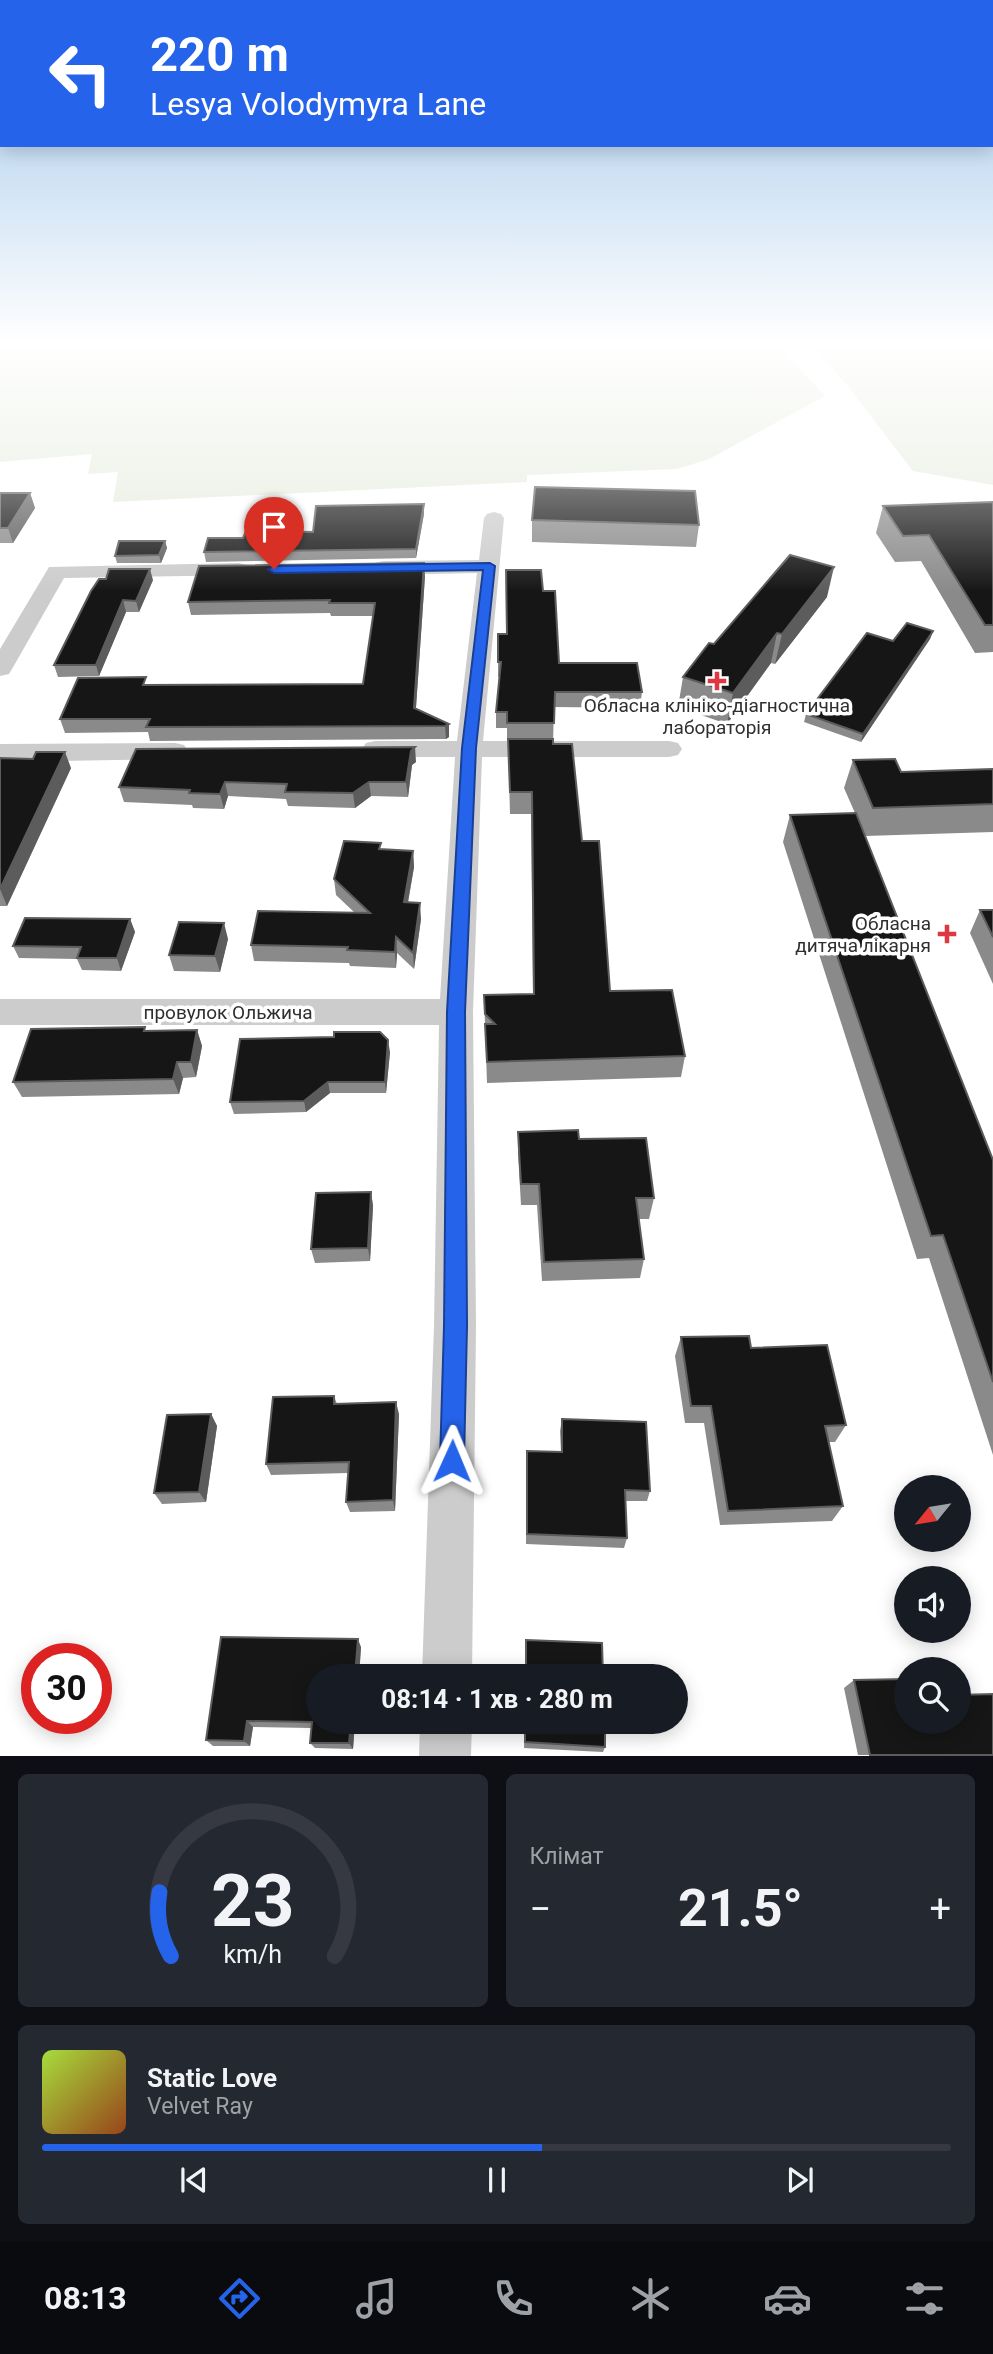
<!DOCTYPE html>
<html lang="uk">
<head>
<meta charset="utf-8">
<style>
	body { margin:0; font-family:Roboto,sans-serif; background:#242831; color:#f1f3f6; height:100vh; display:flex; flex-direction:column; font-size:26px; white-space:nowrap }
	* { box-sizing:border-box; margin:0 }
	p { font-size:23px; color:#9ea1a6 }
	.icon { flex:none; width:38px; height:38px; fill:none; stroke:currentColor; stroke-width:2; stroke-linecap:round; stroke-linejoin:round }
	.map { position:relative; height:1756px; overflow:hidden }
	.panel { display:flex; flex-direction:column; gap:18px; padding:18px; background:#0d0f14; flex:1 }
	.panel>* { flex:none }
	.banner { position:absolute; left:0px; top:0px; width:994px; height:147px; box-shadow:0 4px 18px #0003; background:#2563eb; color:#fff; overflow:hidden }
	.needle { width:46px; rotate:240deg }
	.tools { position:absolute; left:894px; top:1475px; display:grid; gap:14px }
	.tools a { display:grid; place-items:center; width:77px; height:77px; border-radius:50%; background:#171b24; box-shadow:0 4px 18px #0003; font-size:35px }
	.speed { position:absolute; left:21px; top:1643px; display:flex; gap:14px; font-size:35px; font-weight:700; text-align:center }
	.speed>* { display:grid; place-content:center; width:91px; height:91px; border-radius:50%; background:#171b24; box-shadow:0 4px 18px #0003; line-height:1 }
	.speed .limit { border:10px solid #d22; background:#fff; color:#111 }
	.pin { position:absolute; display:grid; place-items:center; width:60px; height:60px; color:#fff; margin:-72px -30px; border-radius:50% 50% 50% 0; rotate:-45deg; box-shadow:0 0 7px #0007 }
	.pin .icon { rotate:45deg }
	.me { position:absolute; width:77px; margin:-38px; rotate:1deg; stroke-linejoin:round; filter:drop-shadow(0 0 5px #0008) }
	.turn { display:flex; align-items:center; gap:24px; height:147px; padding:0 35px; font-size:32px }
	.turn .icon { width:91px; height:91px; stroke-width:2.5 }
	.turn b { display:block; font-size:49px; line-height:60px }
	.big { font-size:52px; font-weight:700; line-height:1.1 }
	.panel .card { flex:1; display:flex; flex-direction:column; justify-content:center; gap:10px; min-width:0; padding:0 24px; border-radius:10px; background:#242831 }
	.panel .dial { align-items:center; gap:0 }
	.dial svg { height:182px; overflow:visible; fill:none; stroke:#363941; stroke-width:7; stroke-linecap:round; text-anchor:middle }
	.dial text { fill:#f1f3f6; stroke:none }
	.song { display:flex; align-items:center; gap:21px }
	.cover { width:84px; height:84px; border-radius:10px; background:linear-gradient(135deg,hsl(80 70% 55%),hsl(20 70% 35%)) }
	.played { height:7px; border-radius:4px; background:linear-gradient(90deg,#2563eb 55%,#363941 55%) }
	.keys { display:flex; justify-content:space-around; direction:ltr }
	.heat { display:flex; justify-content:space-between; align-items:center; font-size:38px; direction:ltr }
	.panel .tiles { flex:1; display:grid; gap:18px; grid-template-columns:1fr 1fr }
	.card:last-child { grid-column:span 2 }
	.trip { position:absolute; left:306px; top:1664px; width:382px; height:70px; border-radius:35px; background:#171b24; box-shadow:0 4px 18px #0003; font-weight:700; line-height:70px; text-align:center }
	.tab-bar { display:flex; height:112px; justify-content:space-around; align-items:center; background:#090b0e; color:#9ea1a6 }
	.tab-bar .icon { width:49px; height:49px }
	.tab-bar .on { color:#2563eb }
	.tab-bar b { font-size:32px; color:#f1f3f6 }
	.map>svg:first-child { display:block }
</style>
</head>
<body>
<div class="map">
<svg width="993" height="1756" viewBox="0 0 993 1756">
	<rect width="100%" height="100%" fill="#fff"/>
	<g fill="#e5ecdd">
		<path d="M0 346H779L825 396 709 459 677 469 527 475V482L113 502 118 472 88 474 92 454 0 462Z"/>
		<path d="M812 346H993V485L913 471 847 385Z"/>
	</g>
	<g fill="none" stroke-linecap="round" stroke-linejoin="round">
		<g fill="#ccc" fill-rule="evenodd">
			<path d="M494 512 501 514 504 518 483 741H669L678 743 682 749 678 755 669 757H482L473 1012 476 1326 472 1676H422L434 1326 439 1025H0V999H440L455 757H375L366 755 362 749 366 743 375 741H457L477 573 383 575 375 573 372 568 375 563 383 561 479 560 484 518 487 514Z"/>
			<path d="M239 563 247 565 250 570 247 575 64 578 12 669 9 674 0 676V649L49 567Z"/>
			<path d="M175 743 184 745 188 751 184 757 175 759 0 762V744Z"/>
			<path d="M420 1722H472L471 1756H419Z"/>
		</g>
	</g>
	<g fill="#8a8a8a">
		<path d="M0 493H30L35 508 13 543H0Z"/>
		<path d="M993 502V652L975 653 921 561 895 562 876 533 883 506Z"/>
		<path d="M424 514 416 558 206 562 204 552 243 538 313 532Z"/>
		<path d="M532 520 699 525 696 547 532 542Z"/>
		<path d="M165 541 167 548 161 563H117L115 556Z"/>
		<path d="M425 576 416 708 449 724V737L446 739 150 741 148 732 65 733 60 719 148 684H363L373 616H331L330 613 191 615 188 602Z"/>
		<path d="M153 580 139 612H126L99 676 58 677 54 665 91 591Z"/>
		<path d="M543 591 559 663 642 692 640 708 554 707 553 744 582 841 610 991 685 1056 681 1077 487 1083 484 995 533 994 531 814H510L508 739H507V728H496V712L499 677H498V634H506Z"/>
		<path d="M827 597 775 664 771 663 727 724 678 707 683 677 714 644Z"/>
		<path d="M933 631 930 639 861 742 804 722 806 714 893 641Z"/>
		<path d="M0 758 33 759 71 768 7 906H0Z"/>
		<path d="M853 760 901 772 993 769V832L865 836 993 1160V1455L929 1258 917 1259 783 842 790 815 855 813 844 788Z"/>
		<path d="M416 762 412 765 408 797 371 796 355 808 288 806 286 799 228 796 224 809 193 808 192 805 124 802 119 787Z"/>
		<path d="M381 849 413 851 414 867 408 903 421 919 414 969 397 953 396 968 350 966 349 963 254 961 251 945 355 913 336 895 334 879Z"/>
		<path d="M980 910H993V984L970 933Z"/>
		<path d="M130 919 135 932 121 971 82 970 77 959 19 958 13 946Z"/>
		<path d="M228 939 220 972 174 971 169 955Z"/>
		<path d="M197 1030 202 1046 196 1077 183 1078 179 1094 22 1097 13 1082 147 1031Z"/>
		<path d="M390 1052 386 1093H330L306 1112 234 1114 230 1102Z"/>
		<path d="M518 1132 579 1139 654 1198 649 1219H639L644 1259 640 1278 542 1281 537 1205H521L518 1153Z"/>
		<path d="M371 1192 373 1206 370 1261 315 1263 311 1249Z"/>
		<path d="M681 1337 751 1348 846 1425 835 1442H829L843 1506 832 1521 720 1525 704 1423H685L675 1356Z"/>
		<path d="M334 1396 337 1404 399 1414 395 1511 350 1512 346 1502 348 1473 271 1475 266 1464Z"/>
		<path d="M211 1414 217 1426 206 1502 162 1504 154 1493Z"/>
		<path d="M562 1419 650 1491 647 1501H625L627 1538 624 1548 526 1544 527 1451 561 1452 560 1431Z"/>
		<path d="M361 1647 359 1676H318V1722H355L353 1749 315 1748 310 1743 311 1728 253 1727 250 1746H213L206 1740Z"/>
		<path d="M854 1680 906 1722 993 1755H858L844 1688Z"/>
		<path d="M525 1722H605V1747L603 1752 524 1748Z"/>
	</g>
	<g fill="#5c5c5c">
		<path d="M30 493 35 508 13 543 8 528Z"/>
		<path d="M424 504V514L416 558V549Z"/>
		<path d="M165 541 167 548 161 563 159 555Z"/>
		<path d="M424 563 425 576 415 721 414 708Z"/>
		<path d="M834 567 827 597 775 664 782 634Z"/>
		<path d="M150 569 153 580 139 612 136 601Z"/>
		<path d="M123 600 126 612 99 676 96 665Z"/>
		<path d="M933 631 930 639 861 742 863 734Z"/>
		<path d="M777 633 771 663 727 724 733 693Z"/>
		<path d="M449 724V737L446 739 445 726Z"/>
		<path d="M415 747 416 762 412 765 408 797 406 782 411 751Z"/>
		<path d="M65 752 71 768 7 906 0 889Z"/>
		<path d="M225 782 228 796 224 809 220 794Z"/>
		<path d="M369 782 371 796 355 808 353 793Z"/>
		<path d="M413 851 414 867 405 918 404 902Z"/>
		<path d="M420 903 421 919 414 969 413 953Z"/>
		<path d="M130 919 135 932 121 971 117 958Z"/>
		<path d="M224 923 228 939 220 972 215 956Z"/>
		<path d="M396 937 397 953 396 968 395 952Z"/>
		<path d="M197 1030 202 1046 196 1077 191 1062Z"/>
		<path d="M388 1040 390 1052 386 1093 385 1082Z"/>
		<path d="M177 1062 183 1078 179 1094 173 1079Z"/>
		<path d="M328 1082 330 1093 306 1112 304 1101Z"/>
		<path d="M371 1192 373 1206 370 1261 368 1248Z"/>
		<path d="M396 1402 399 1414 395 1511 393 1500Z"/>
		<path d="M211 1414 217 1426 206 1502 199 1492Z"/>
		<path d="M358 1639 361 1647 359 1676H355Z"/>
		<path d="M247 1721 253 1727 250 1746 244 1741Z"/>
		<path d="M351 1722H355L353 1749 349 1743Z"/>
	</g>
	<g fill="#161616" stroke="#5c5c5c" stroke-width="2">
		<path d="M535 487 695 491 699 525 532 520Z"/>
		<path d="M0 493H30L8 528H0Z"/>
		<path d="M993 502V625H985L929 535 903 536 883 506Z"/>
		<path d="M424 504 416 549 204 552 208 538H243L246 531 313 532 316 506Z"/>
		<path d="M119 541H165L159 555 115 556Z"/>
		<path d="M790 555 834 567 782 634 777 633 733 693 683 677 709 643 714 644Z"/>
		<path d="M424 563 414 708 449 724 445 726 146 727 150 719H60L78 678 146 677 143 685 363 684 375 603H329L330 600 188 602 199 566Z"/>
		<path d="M109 569H150L136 601 123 600 96 665H54L91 591 99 579H106Z"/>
		<path d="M506 570H541L543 591H555L559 663H637L642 692H555L554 723H507V712H496L501 662H498V634H507Z"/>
		<path d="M907 623 933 631 863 734 806 714 867 633 893 641Z"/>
		<path d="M508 739H553V744H572L582 841H599L610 991 672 990 685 1056 487 1062 485 1024H495L485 1014 484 995 534 994 532 792H510Z"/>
		<path d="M415 747 411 751 406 782H369L353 793 285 792 287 784 225 782 220 794 189 793 190 790 119 787 136 749Z"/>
		<path d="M36 752H65L0 889V758L33 759Z"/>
		<path d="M895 759 901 772 993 769V804L873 808 853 760Z"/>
		<path d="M856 813 993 1160V1382L943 1235 931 1236 790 815Z"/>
		<path d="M344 841 381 843 379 849 413 851 404 902 420 903 413 953 396 937 395 952 347 950 348 947 251 945 258 911 370 913 334 879Z"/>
		<path d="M980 910H993V937Z"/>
		<path d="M25 918 130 919 117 958H77L81 947 13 946Z"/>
		<path d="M179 922 224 923 215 956 169 955Z"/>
		<path d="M145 1027 144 1031 197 1030 191 1062H177L173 1079 13 1082 31 1029Z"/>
		<path d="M334 1032H380L388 1040 385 1082H328L304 1101 230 1102 240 1039 334 1037Z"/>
		<path d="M578 1130 579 1139 646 1138 654 1198H636L644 1259 544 1262 539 1184H521L518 1132Z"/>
		<path d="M371 1192 368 1248 311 1249 316 1193Z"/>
		<path d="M749 1336 751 1348 827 1345 846 1425 825 1426 843 1506 728 1511 711 1406H691L681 1337Z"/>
		<path d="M334 1396V1404L396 1402 393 1500 346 1502 349 1462 266 1464 273 1397Z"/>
		<path d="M211 1414 199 1492 154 1493 167 1415Z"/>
		<path d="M562 1419 646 1422 650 1491 625 1490 627 1538 527 1534V1451L562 1452Z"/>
		<path d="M221 1637 358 1639 355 1676H318V1722H351L349 1743H310L312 1722 247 1721 244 1741 206 1740Z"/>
		<path d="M526 1640 602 1643 603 1676H526Z"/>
		<path d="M906 1679V1722H959V1695L993 1694V1755H870L854 1680Z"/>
		<path d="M525 1722H605V1747L525 1742Z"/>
	</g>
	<linearGradient id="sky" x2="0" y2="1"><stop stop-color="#9cc5e9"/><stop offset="0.58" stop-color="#fff"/><stop offset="1" stop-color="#fff" stop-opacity="0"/></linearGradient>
	<rect width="993" height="592" fill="url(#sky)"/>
	<path fill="#2563eb" stroke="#184099" stroke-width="2" d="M490 563 495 566 476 748 465 1012 467 1326 464 1461 461 1469 452 1473 444 1469 440 1461 444 1326 447 1012 462 748 483 570 274 573 268 569 274 566Z"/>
	<g fill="#df3843" stroke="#fff" stroke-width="2.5">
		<path d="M713.5 670.5h7v7h7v7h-7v7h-7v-7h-7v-7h7z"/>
		<path d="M943.5 923.5h7v7h7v7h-7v7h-7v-7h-7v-7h7z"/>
	</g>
	<g text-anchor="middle" stroke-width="7" stroke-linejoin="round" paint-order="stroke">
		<g font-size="19" fill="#2f2f2f" stroke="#fff">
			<text x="717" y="712">Обласна клініко-діагностична<tspan x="717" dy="22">лабораторія</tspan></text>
			<text x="931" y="930" text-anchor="end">Обласна<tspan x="931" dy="22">дитяча лікарня</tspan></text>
		</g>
		<g font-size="19" fill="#2f2f2f" stroke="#fff">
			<text x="228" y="1019">провулок Ольжича</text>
		</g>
	</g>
</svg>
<div class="tools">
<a><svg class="needle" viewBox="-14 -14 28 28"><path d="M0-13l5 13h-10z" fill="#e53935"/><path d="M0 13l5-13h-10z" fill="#9ea1a6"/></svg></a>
<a><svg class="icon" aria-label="sound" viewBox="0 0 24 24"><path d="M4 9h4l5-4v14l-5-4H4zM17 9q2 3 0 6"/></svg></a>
<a><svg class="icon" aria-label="search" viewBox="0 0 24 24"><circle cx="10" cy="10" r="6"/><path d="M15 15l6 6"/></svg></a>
</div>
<div class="speed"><div class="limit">30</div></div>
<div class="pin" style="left:274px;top:569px;background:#d93025"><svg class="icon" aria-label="arrive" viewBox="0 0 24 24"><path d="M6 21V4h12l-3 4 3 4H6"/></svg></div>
<svg class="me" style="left:452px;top:1461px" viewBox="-20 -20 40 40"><path d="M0-17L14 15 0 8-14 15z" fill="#2563eb" stroke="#fff" stroke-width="4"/></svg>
<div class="trip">08:14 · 1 хв · 280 m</div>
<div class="banner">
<div class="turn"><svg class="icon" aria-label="left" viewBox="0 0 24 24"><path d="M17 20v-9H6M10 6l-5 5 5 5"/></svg><div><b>220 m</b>Lesya Volodymyra Lane</div></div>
</div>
</div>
<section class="panel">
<div class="tiles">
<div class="card dial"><svg viewBox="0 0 100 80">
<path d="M14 69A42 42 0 1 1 86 69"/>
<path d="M14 69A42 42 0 0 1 9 41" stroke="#2563eb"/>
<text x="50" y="56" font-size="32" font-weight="700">23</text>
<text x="50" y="72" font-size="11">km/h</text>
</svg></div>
<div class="card"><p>Клімат</p>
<div class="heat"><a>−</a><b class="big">21.5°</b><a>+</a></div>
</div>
<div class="card">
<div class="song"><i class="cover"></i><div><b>Static Love</b><p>Velvet Ray</p></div></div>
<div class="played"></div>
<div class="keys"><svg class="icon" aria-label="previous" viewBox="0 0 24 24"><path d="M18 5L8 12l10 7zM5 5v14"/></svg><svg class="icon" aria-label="pause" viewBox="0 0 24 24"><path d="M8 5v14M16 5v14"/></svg><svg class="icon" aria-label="next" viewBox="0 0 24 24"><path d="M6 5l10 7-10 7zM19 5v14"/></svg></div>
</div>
</div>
</section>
<nav class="tab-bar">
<b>08:13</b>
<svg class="icon on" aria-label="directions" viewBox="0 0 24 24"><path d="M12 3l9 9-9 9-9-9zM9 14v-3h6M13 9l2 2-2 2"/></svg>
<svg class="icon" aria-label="music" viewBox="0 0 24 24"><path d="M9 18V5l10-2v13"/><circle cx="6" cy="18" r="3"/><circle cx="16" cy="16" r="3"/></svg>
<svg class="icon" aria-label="phone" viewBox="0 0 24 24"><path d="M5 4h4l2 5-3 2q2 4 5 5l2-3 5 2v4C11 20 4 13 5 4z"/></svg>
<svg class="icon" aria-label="climate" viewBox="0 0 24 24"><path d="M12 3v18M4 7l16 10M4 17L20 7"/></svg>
<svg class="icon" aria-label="car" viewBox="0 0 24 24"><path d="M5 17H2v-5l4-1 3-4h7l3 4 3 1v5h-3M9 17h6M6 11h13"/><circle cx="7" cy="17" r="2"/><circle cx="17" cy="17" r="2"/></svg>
<svg class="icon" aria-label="filters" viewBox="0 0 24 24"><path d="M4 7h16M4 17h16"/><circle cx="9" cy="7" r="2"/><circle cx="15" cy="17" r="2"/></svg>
</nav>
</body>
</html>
